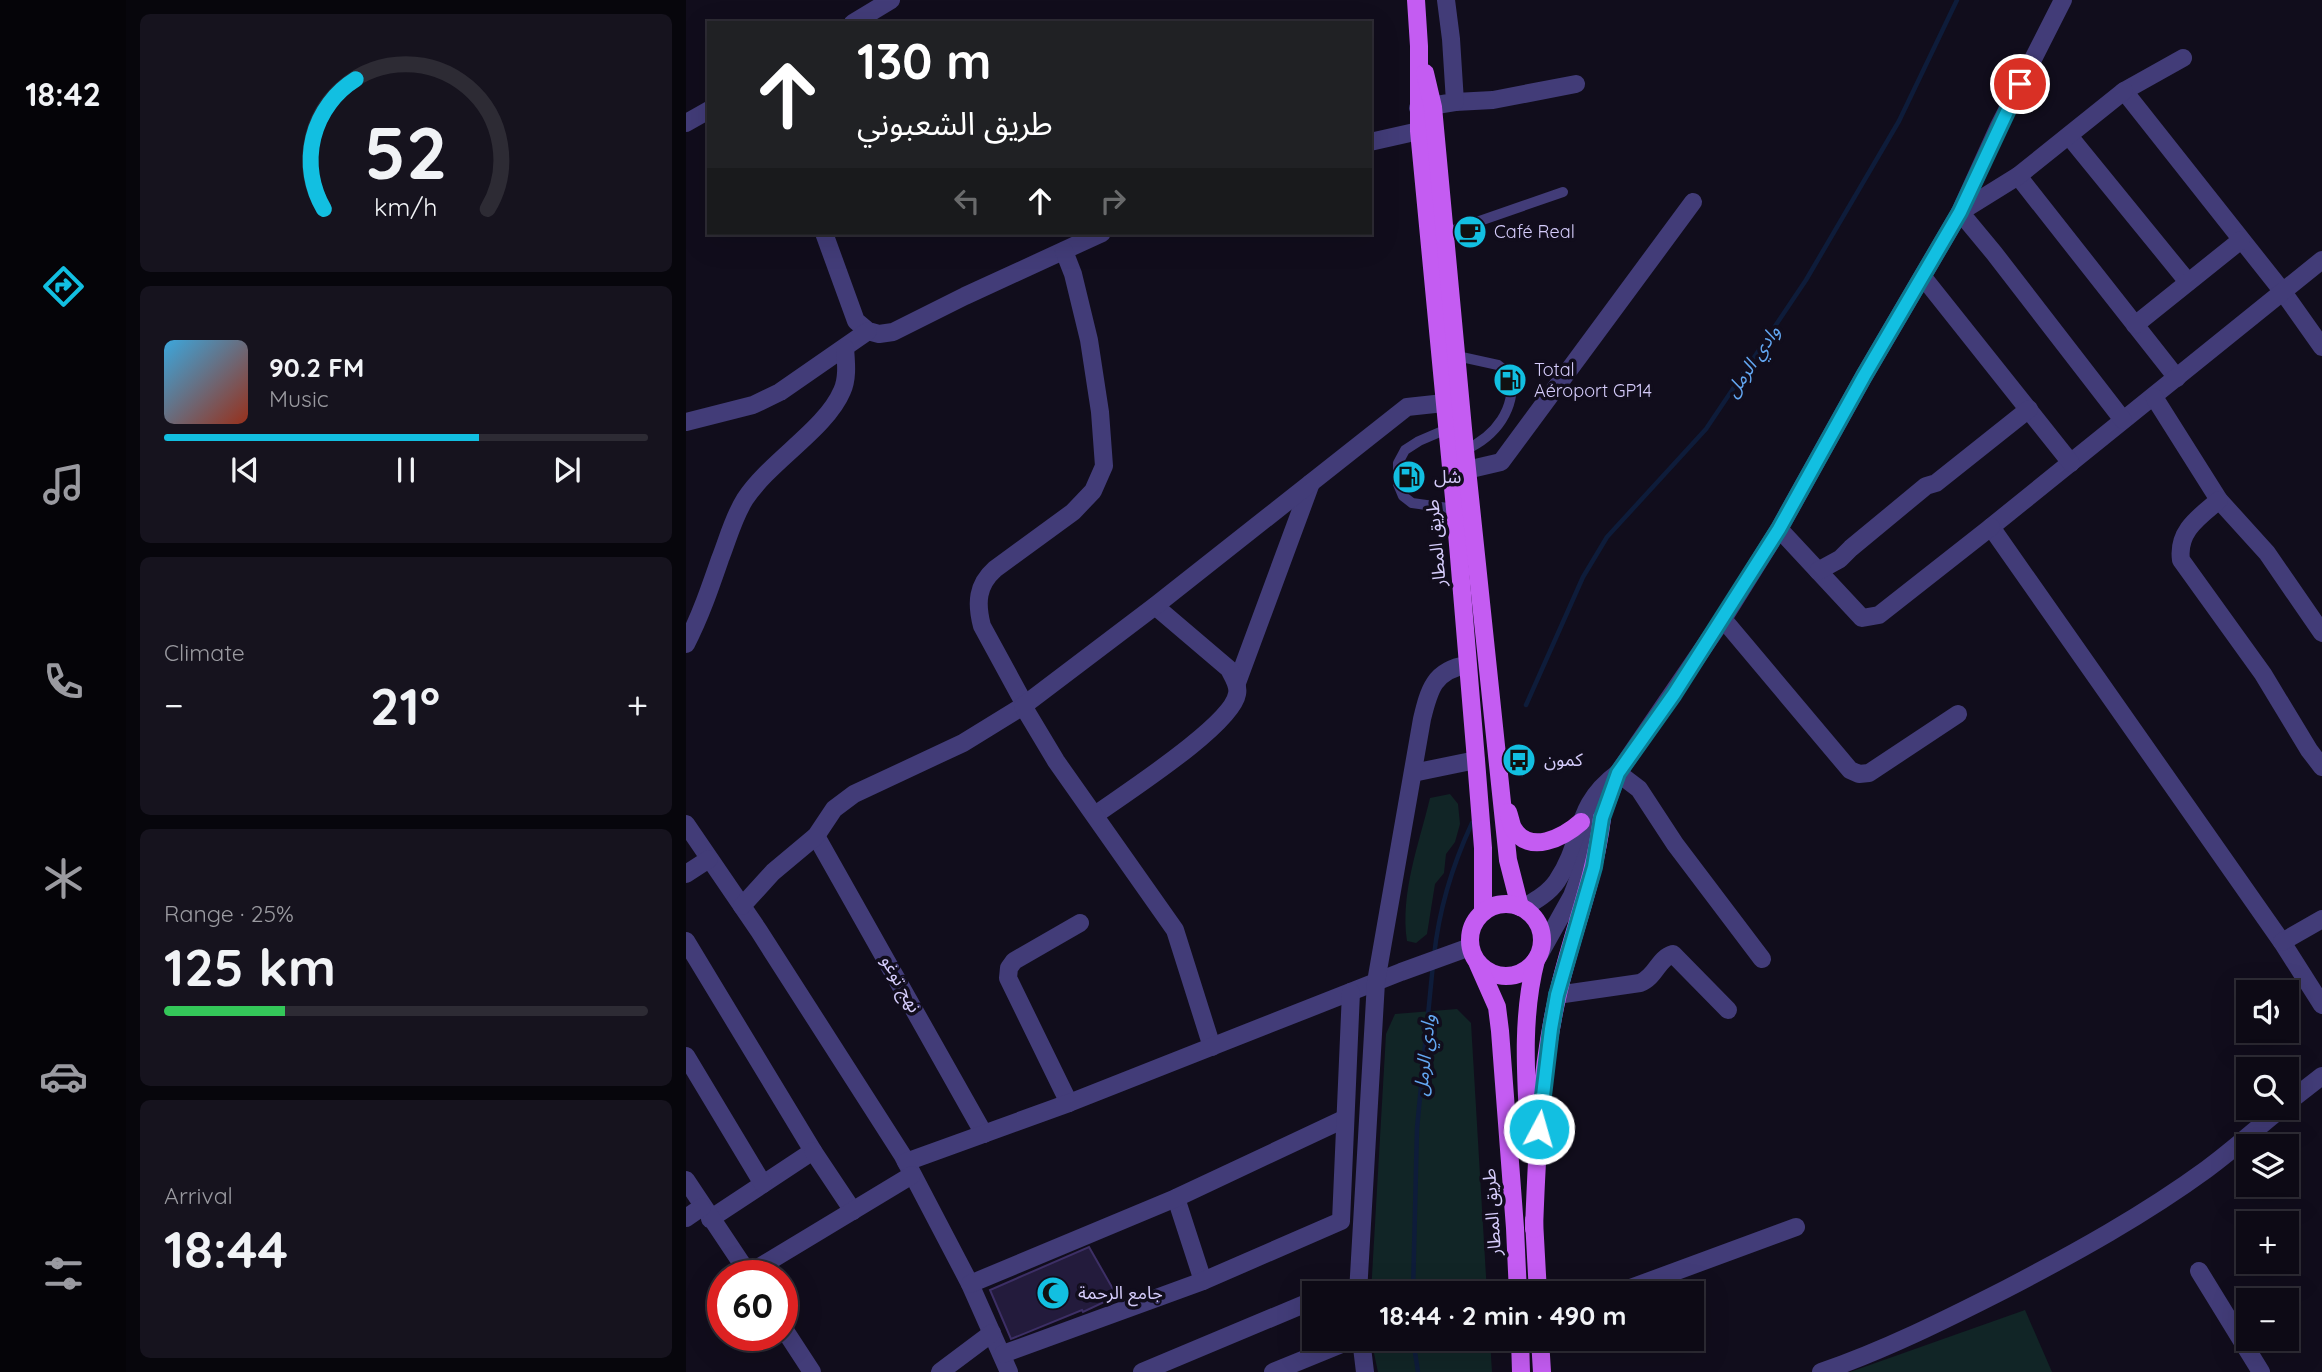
<!DOCTYPE html>
<html lang="en">
<head>
<meta charset="utf-8">
<style>
	body { margin:0; font-family:Quicksand,"Noto Sans Arabic",sans-serif; background:#16131e; color:#f1f3f6; height:100vh; display:flex; flex-direction:column; font-size:26px; white-space:nowrap }
	* { box-sizing:border-box; margin:0 }
	p { font-size:23px; color:#9a9aa0 }
	.icon { flex:none; width:38px; height:38px; fill:none; stroke:currentColor; stroke-width:2; stroke-linecap:round; stroke-linejoin:round }
	.map { position:relative; flex:1; overflow:hidden }
	.side { display:flex; flex-direction:column; gap:14px; padding:14px; background:#07060c; width:560px }
	.side>* { flex:none }
	.top-card { position:absolute; left:21px; top:21px; width:665px; height:214px; border-radius:0px; box-shadow:0 7px 28px #0002,0 0 0 2px #2d2b34; background:#202124; color:#fff; overflow:hidden }
	.tools { position:absolute; left:1550px; top:980px; display:grid; gap:14px }
	.tools a { display:grid; place-items:center; width:63px; height:63px; border-radius:0px; background:#0d0a15; box-shadow:0 7px 28px #0002,0 0 0 2px #2d2b34; font-size:35px }
	.speed { position:absolute; left:21px; top:1260px; display:flex; gap:14px; font-size:35px; font-weight:700; text-align:center }
	.speed>* { display:grid; place-content:center; width:91px; height:91px; border-radius:50%; background:#0d0a15; box-shadow:0 7px 28px #0002,0 0 0 2px #2d2b34; line-height:1 }
	.speed .limit { border:10px solid #d22; background:#fff; color:#111 }
	.pin { position:absolute; display:grid; place-items:center; width:60px; height:60px; color:#fff; margin:-30px; border:4px solid #fff; border-radius:50%; box-shadow:0 2px 7px #0007 }
	.me { position:absolute; width:77px; margin:-38px; rotate:6deg; stroke-linejoin:round; filter:drop-shadow(0 0 5px #0008) }
	.turn { display:flex; align-items:center; gap:24px; height:147px; padding:0 35px; font-size:32px }
	.turn .icon { width:91px; height:91px; stroke-width:2.5 }
	.turn b { display:block; font-size:49px; line-height:60px }
	.lanes { display:flex; align-items:center; height:66px; padding:0 35px; background:#0003; justify-content:center; gap:35px; direction:ltr }
	.lanes .off { opacity:.35 }
	.big { font-size:52px; font-weight:700; line-height:1.1 }
	.side .card { flex:1; display:flex; flex-direction:column; justify-content:center; gap:10px; min-width:0; padding:0 24px; border-radius:10px; background:#16131e }
	.side .dial { align-items:center; gap:0 }
	.dial svg { height:182px; overflow:visible; fill:none; stroke:#2d2b34; stroke-width:7; stroke-linecap:round; text-anchor:middle }
	.dial text { fill:#f1f3f6; stroke:none }
	.song { display:flex; align-items:center; gap:21px }
	.cover { width:84px; height:84px; border-radius:10px; background:linear-gradient(135deg,hsl(200 70% 55%),hsl(10 70% 35%)) }
	.played { height:7px; border-radius:4px; background:linear-gradient(90deg,#12bfe1 65%,#2d2b34 65%) }
	.keys { display:flex; justify-content:space-around; direction:ltr }
	.heat { display:flex; justify-content:space-between; align-items:center; font-size:38px; direction:ltr }
	.charge { height:10px; border-radius:5px; background:linear-gradient(90deg,#34c759 25%,#2d2b34 0) }
	.trip { position:absolute; left:616px; top:1281px; width:402px; height:70px; border-radius:0px; background:#0d0a15; box-shadow:0 7px 28px #0002,0 0 0 2px #2d2b34; font-weight:700; line-height:70px; text-align:center }
	main { display:flex; flex:1; min-height:0 }
	.tab-bar { display:flex; flex-direction:column; width:126px; justify-content:space-around; align-items:center; background:#050408; color:#9a9aa0 }
	.tab-bar .icon { width:49px; height:49px }
	.tab-bar .active { color:#12bfe1 }
	.tab-bar b { font-size:32px; color:#f1f3f6 }
	.map>svg:first-child { display:block }
</style>
</head>
<body>
<main>
<nav class="tab-bar">
<b>18:42</b>
<svg class="icon active" aria-label="directions" viewBox="0 0 24 24"><path d="M12 3l9 9-9 9-9-9zM9 14v-3h6M13 9l2 2-2 2"/></svg>
<svg class="icon" aria-label="music" viewBox="0 0 24 24"><path d="M9 18V5l10-2v13"/><circle cx="6" cy="18" r="3"/><circle cx="16" cy="16" r="3"/></svg>
<svg class="icon" aria-label="phone" viewBox="0 0 24 24"><path d="M5 4h4l2 5-3 2q2 4 5 5l2-3 5 2v4C11 20 4 13 5 4z"/></svg>
<svg class="icon" aria-label="climate" viewBox="0 0 24 24"><path d="M12 3v18M4 7l16 10M4 17L20 7"/></svg>
<svg class="icon" aria-label="car" viewBox="0 0 24 24"><path d="M5 17H2v-5l4-1 3-4h7l3 4 3 1v5h-3M9 17h6M6 11h13"/><circle cx="7" cy="17" r="2"/><circle cx="17" cy="17" r="2"/></svg>
<svg class="icon" aria-label="filters" viewBox="0 0 24 24"><path d="M4 7h16M4 17h16"/><circle cx="9" cy="7" r="2"/><circle cx="15" cy="17" r="2"/></svg>
</nav>
<section class="side">
<div class="card dial"><svg viewBox="0 0 100 80">
<path d="M14 69A42 42 0 1 1 86 69"/>
<path d="M14 69A42 42 0 0 1 28 12" stroke="#12bfe1"/>
<text x="50" y="56" font-size="32" font-weight="700">52</text>
<text x="50" y="72" font-size="11">km/h</text>
</svg></div>
<div class="card">
<div class="song"><i class="cover"></i><div><b>90.2 FM</b><p>Music</p></div></div>
<div class="played"></div>
<div class="keys"><svg class="icon" aria-label="previous" viewBox="0 0 24 24"><path d="M18 5L8 12l10 7zM5 5v14"/></svg><svg class="icon" aria-label="pause" viewBox="0 0 24 24"><path d="M8 5v14M16 5v14"/></svg><svg class="icon" aria-label="next" viewBox="0 0 24 24"><path d="M6 5l10 7-10 7zM19 5v14"/></svg></div>
</div>
<div class="card"><p>Climate</p>
<div class="heat"><a>−</a><b class="big">21°</b><a>+</a></div>
</div>
<div class="card"><p>Range · 25%</p><b class="big">125 km</b><div class="charge"></div></div>
<div class="card"><p>Arrival</p><b class="big">18:44</b></div>
</section>
<div class="map">
<svg width="1636" height="1372" viewBox="0 0 1636 1372">
	<rect width="100%" height="100%" fill="#110d1c"/>
	<g fill="#112526">
		<path d="M764 794 772 804 774 824 769 842 760 854 758 873 749 884 741 934 730 943 721 941C714 893 733 844 744 798Z"/>
		<path d="M771 1009 785 1023 801 1293H685L700 1034 709 1014Z"/>
		<path d="M1339 1310 1366 1372H1164Z"/>
		<path d="M685 1339H804L806 1372H692Z"/>
	</g>
	<g fill="none" stroke-linecap="round" stroke-linejoin="round">
		<g stroke="#0e1c3a" stroke-width="4.5">
			<path d="M840 705 897 577 921 537 1020 429 1120 280 1213 121 1271 0"/>
			<path d="M748 956C753 909 766 866 786 823"/>
			<path d="M727 1293 731 1128 747 964"/>
			<path d="M727 1339 732 1372"/>
		</g>
	</g>
	<path fill="#231b3c" stroke="#3d2f66" stroke-width="2" d="M403 1247 431 1296 397 1312 396 1310 325 1339 304 1290Z"/>
	<g fill="none" stroke-linecap="round" stroke-linejoin="round">
		<g stroke="#423c78" stroke-width="10">
			<path d="M759 233 877 192"/>
			<path d="M771 356 812 365 825 375C830 409 810 436 779 450"/>
			<path d="M761 429 733 441 719 450 712 463V484L717 496 726 503 769 509"/>
		</g>
		<g stroke="#423c78" stroke-width="18">
			<path d="M167 23 205 0"/>
			<path d="M1497 58 1438 91 1597 292 1636 347"/>
			<path d="M769 102 807 100 890 84"/>
			<path d="M732 108 769 102 765 39 760 0"/>
			<path d="M0 123 23 110"/>
			<path d="M1383 136 1502 282"/>
			<path d="M684 142 733 131"/>
			<path d="M1332 176 1491 378"/>
			<path d="M138 233 170 321 182 331 193 334 207 332 279 296 416 233"/>
			<path d="M1636 260 1305 527 1596 942 1636 1005"/>
			<path d="M1237 277 1385 463"/>
			<path d="M1449 325 1555 240"/>
			<path d="M1468 397 1533 500 1581 553 1636 633"/>
			<path d="M1437 420 1308 253 1274 212 1332 176 1438 91"/>
			<path d="M0 422 67 405 94 392 182 331"/>
			<path d="M768 473 815 462 1007 202"/>
			<path d="M1533 500C1513 517 1491 531 1495 560L1577 674 1623 750 1636 767"/>
			<path d="M1093 529 1176 618 1193 615 1305 527"/>
			<path d="M1132 571 1154 559 1165 548 1240 486 1250 483 1343 409"/>
			<path d="M1037 619 1164 770 1173 774 1183 773 1272 714"/>
			<path d="M0 644C14 617 24 588 34 559 42 539 47 518 59 499 84 461 140 429 156 391 162 378 160 362 159 348"/>
			<path d="M551 683 625 483"/>
			<path d="M339 705 296 626C290 603 291 585 309 569L387 512 407 491 418 466 414 412 403 340 387 274 378 251"/>
			<path d="M727 773 790 760"/>
			<path d="M932 773 953 789 989 844 1076 959"/>
			<path d="M409 815C438 794 546 725 551 694 553 685 547 677 543 669L469 606"/>
			<path d="M0 824 73 931 217 1156 284 1284 323 1372"/>
			<path d="M130 836 298 1134"/>
			<path d="M0 874 23 859"/>
			<path d="M56 906 87 872 130 836 148 809 168 794 277 743 337 706"/>
			<path d="M0 941 127 1151 24 1219"/>
			<path d="M1596 942 1636 919"/>
			<path d="M871 995 954 983C970 977 972 958 987 954L1042 1010"/>
			<path d="M526 1047 489 930 370 761 337 706 469 606 721 407 758 403"/>
			<path d="M0 1056 77 1184"/>
			<path d="M383 1103 322 978 323 968 328 961 394 923"/>
			<path d="M1601 1103 1636 1076"/>
			<path d="M127 1151 167 1211"/>
			<path d="M220 1162 383 1103 715 972 784 947"/>
			<path d="M0 1180 64 1276"/>
			<path d="M490 1198 517 1281"/>
			<path d="M0 1218 16 1207"/>
			<path d="M1513 1271 1575 1372"/>
			<path d="M62 1274 226 1175"/>
			<path d="M284 1284 490 1198 658 1119"/>
			<path d="M647 1293 672 1287"/>
			<path d="M672 1293 690 982 736 719C743 690 748 670 781 665"/>
			<path d="M931 1293 1110 1227"/>
			<path d="M96 1326 126 1372"/>
			<path d="M675 1339 679 1372"/>
			<path d="M317 1354 517 1281 655 1221 665 992"/>
			<path d="M254 1372 306 1333"/>
			<path d="M456 1372 628 1300"/>
			<path d="M587 1372 668 1339"/>
			<path d="M1135 1372C1199 1350 1259 1320 1320 1289 1389 1253 1458 1215 1521 1169 1547 1150 1571 1128 1596 1108"/>
		</g>
		<g stroke="#423c78" stroke-width="18">
			<path d="M837 908C849 901 863 893 871 881 899 840 886 807 932 773"/>
			<path d="M853 955 886 896 932 773 1037 619 1093 529 1178 376 1274 212 1313 126 1377 0"/>
		</g>
		<g stroke="#c45cf2" stroke-width="18">
			<path d="M730 0 733 46V131L769 509 790 760 797 848V912"/>
			<path d="M739 73 747 107 779 450 822 860 834 907"/>
			<path d="M822 812C824 817 825 824 827 828 843 856 878 837 895 822"/>
			<circle cx="820" cy="940" r="36"/>
			<path d="M792 964 811 1007 814 1031 829 1228 832 1293"/>
			<path d="M843 1136C840 1077 835 1018 850 960"/>
			<path d="M848 1220 852 1293"/>
			<path d="M848 1229C851 1151 854 1071 872 994 885 935 909 879 916 818"/>
			<path d="M834 1339 835 1372"/>
			<path d="M854 1339 856 1372"/>
		</g>
	</g>
	<g fill="none" stroke-linecap="round" stroke-linejoin="round">
		<defs>
			<path id="route" d="M853 1129 865 1029 871 995 908 867 916 818 932 773 988 694 1093 529 1178 376 1274 212 1334 84"/>
		</defs>
		<use href="#route" stroke="#0c7c92" stroke-width="18"/>
		<use href="#route" stroke="#12bfe1" stroke-width="12"/>
	</g>
	<defs>
		<symbol id="cafe-disc" viewBox="-11 -11 22 22"><circle r="9.5" fill="#12bfe1" stroke="#110d1c"/><path d="M-5.5-4.5H6V0H3Q3 3.5 0 3.5H-2.5Q-5.5 3.5-5.5 0ZM3-3.2v2h1.7v-2ZM-6 4.5H4V6H-6Z" fill="#111"/></symbol>
		<symbol id="fuel-disc" viewBox="-11 -11 22 22"><circle r="9.5" fill="#12bfe1" stroke="#110d1c"/><path d="M-5.5-6h7V0h2V4h1.3V-2.5L3-4.5l.8-.8L6-3V5H2.5V1h-1V6h-7ZM-4.2-4.7v3.2H.2V-4.7Z" fill="#111"/></symbol>
		<symbol id="bus-disc" viewBox="-11 -11 22 22"><circle r="9.5" fill="#12bfe1" stroke="#110d1c"/><path d="M-5-6H5V4H4V6H2V4H-2V6H-4V4H-5ZM-3.5-4V0h7V-4ZM-3.5 1.2v1.5H-2V1.2ZM2 1.2v1.5H3.5V1.2Z" fill="#111"/></symbol>
		<symbol id="mosque-disc" viewBox="-11 -11 22 22"><circle r="9.5" fill="#12bfe1" stroke="#110d1c"/><path d="M3.5-4.9A6 6 0 1 0 3.5 4.9A5 5 0 1 1 3.5-4.9Z" fill="#111"/></symbol>
	</defs>
	<g fill-rule="evenodd">
		<use href="#cafe-disc" x="765" y="213" width="38" height="38"/>
		<use href="#fuel-disc" x="805" y="361" width="38" height="38"/>
		<use href="#fuel-disc" x="704" y="458" width="38" height="38"/>
		<use href="#bus-disc" x="814" y="741" width="38" height="38"/>
		<use href="#mosque-disc" x="348" y="1274" width="38" height="38"/>
	</g>
	<g text-anchor="middle" stroke-width="7" stroke-linejoin="round" paint-order="stroke">
		<g font-size="18" fill="#d5ccfb" stroke="#110d1c" text-anchor="start">
			<text x="808" y="238">Café Real</text>
			<text x="848" y="376">Total<tspan x="848" dy="21">Aéroport GP14</tspan></text>
			<text x="748" y="483">شل</text>
			<text x="858" y="766">كمون</text>
			<text x="392" y="1299">جامع الرحمة</text>
		</g>
		<g font-size="18" fill="#d5ccfb" stroke="#110d1c">
			<text transform="translate(750 543) rotate(-95)" y="6">طريق المطار</text>
			<text transform="translate(215 984) rotate(61)" y="6">نهج توغو</text>
			<text transform="translate(806 1212) rotate(-94)" y="6">طريق المطار</text>
		</g>
		<g font-size="19" font-style="italic" fill="#63a7f2" stroke="#110d1c">
			<text transform="translate(1066 361) rotate(-56)" y="7">وادي الرمل</text>
			<text transform="translate(738 1055) rotate(-84)" y="7">وادي الرمل</text>
		</g>
	</g>
</svg>
<div class="tools">
<a><svg class="icon" aria-label="sound" viewBox="0 0 24 24"><path d="M4 9h4l5-4v14l-5-4H4zM17 9q2 3 0 6"/></svg></a>
<a><svg class="icon" aria-label="search" viewBox="0 0 24 24"><circle cx="10" cy="10" r="6"/><path d="M15 15l6 6"/></svg></a>
<a><svg class="icon" aria-label="layers" viewBox="0 0 24 24"><path d="M12 4l9 5-9 5-9-5zM3 14l9 5 9-5"/></svg></a>
<a>+</a>
<a>−</a>
</div>
<div class="speed"><div class="limit">60</div></div>
<div class="pin" style="left:1334px;top:84px;background:#d93025"><svg class="icon" aria-label="arrive" viewBox="0 0 24 24"><path d="M6 21V4h12l-3 4 3 4H6"/></svg></div>
<svg class="me" style="left:853px;top:1129px" viewBox="-20 -20 40 40"><circle r="17" fill="#12bfe1" stroke="#fff" stroke-width="3"/><path d="M0-11L8 9 0 5-8 9z" fill="#fff"/></svg>
<div class="trip">18:44 · 2 min · 490 m</div>
<div class="top-card">
<div class="turn"><svg class="icon" aria-label="ahead" viewBox="0 0 24 24"><path d="M12 20V5M6 11l6-6 6 6"/></svg><div><b>130 m</b>طريق الشعبوني</div></div>
<div class="lanes"><svg class="icon off" aria-label="left" viewBox="0 0 24 24"><path d="M17 20v-9H6M10 6l-5 5 5 5"/></svg><svg class="icon" aria-label="ahead" viewBox="0 0 24 24"><path d="M12 20V5M6 11l6-6 6 6"/></svg><svg class="icon off" aria-label="right" viewBox="0 0 24 24"><path d="M7 20v-9h11M14 6l5 5-5 5"/></svg></div>
</div>
</div>
</main>
</body>
</html>
